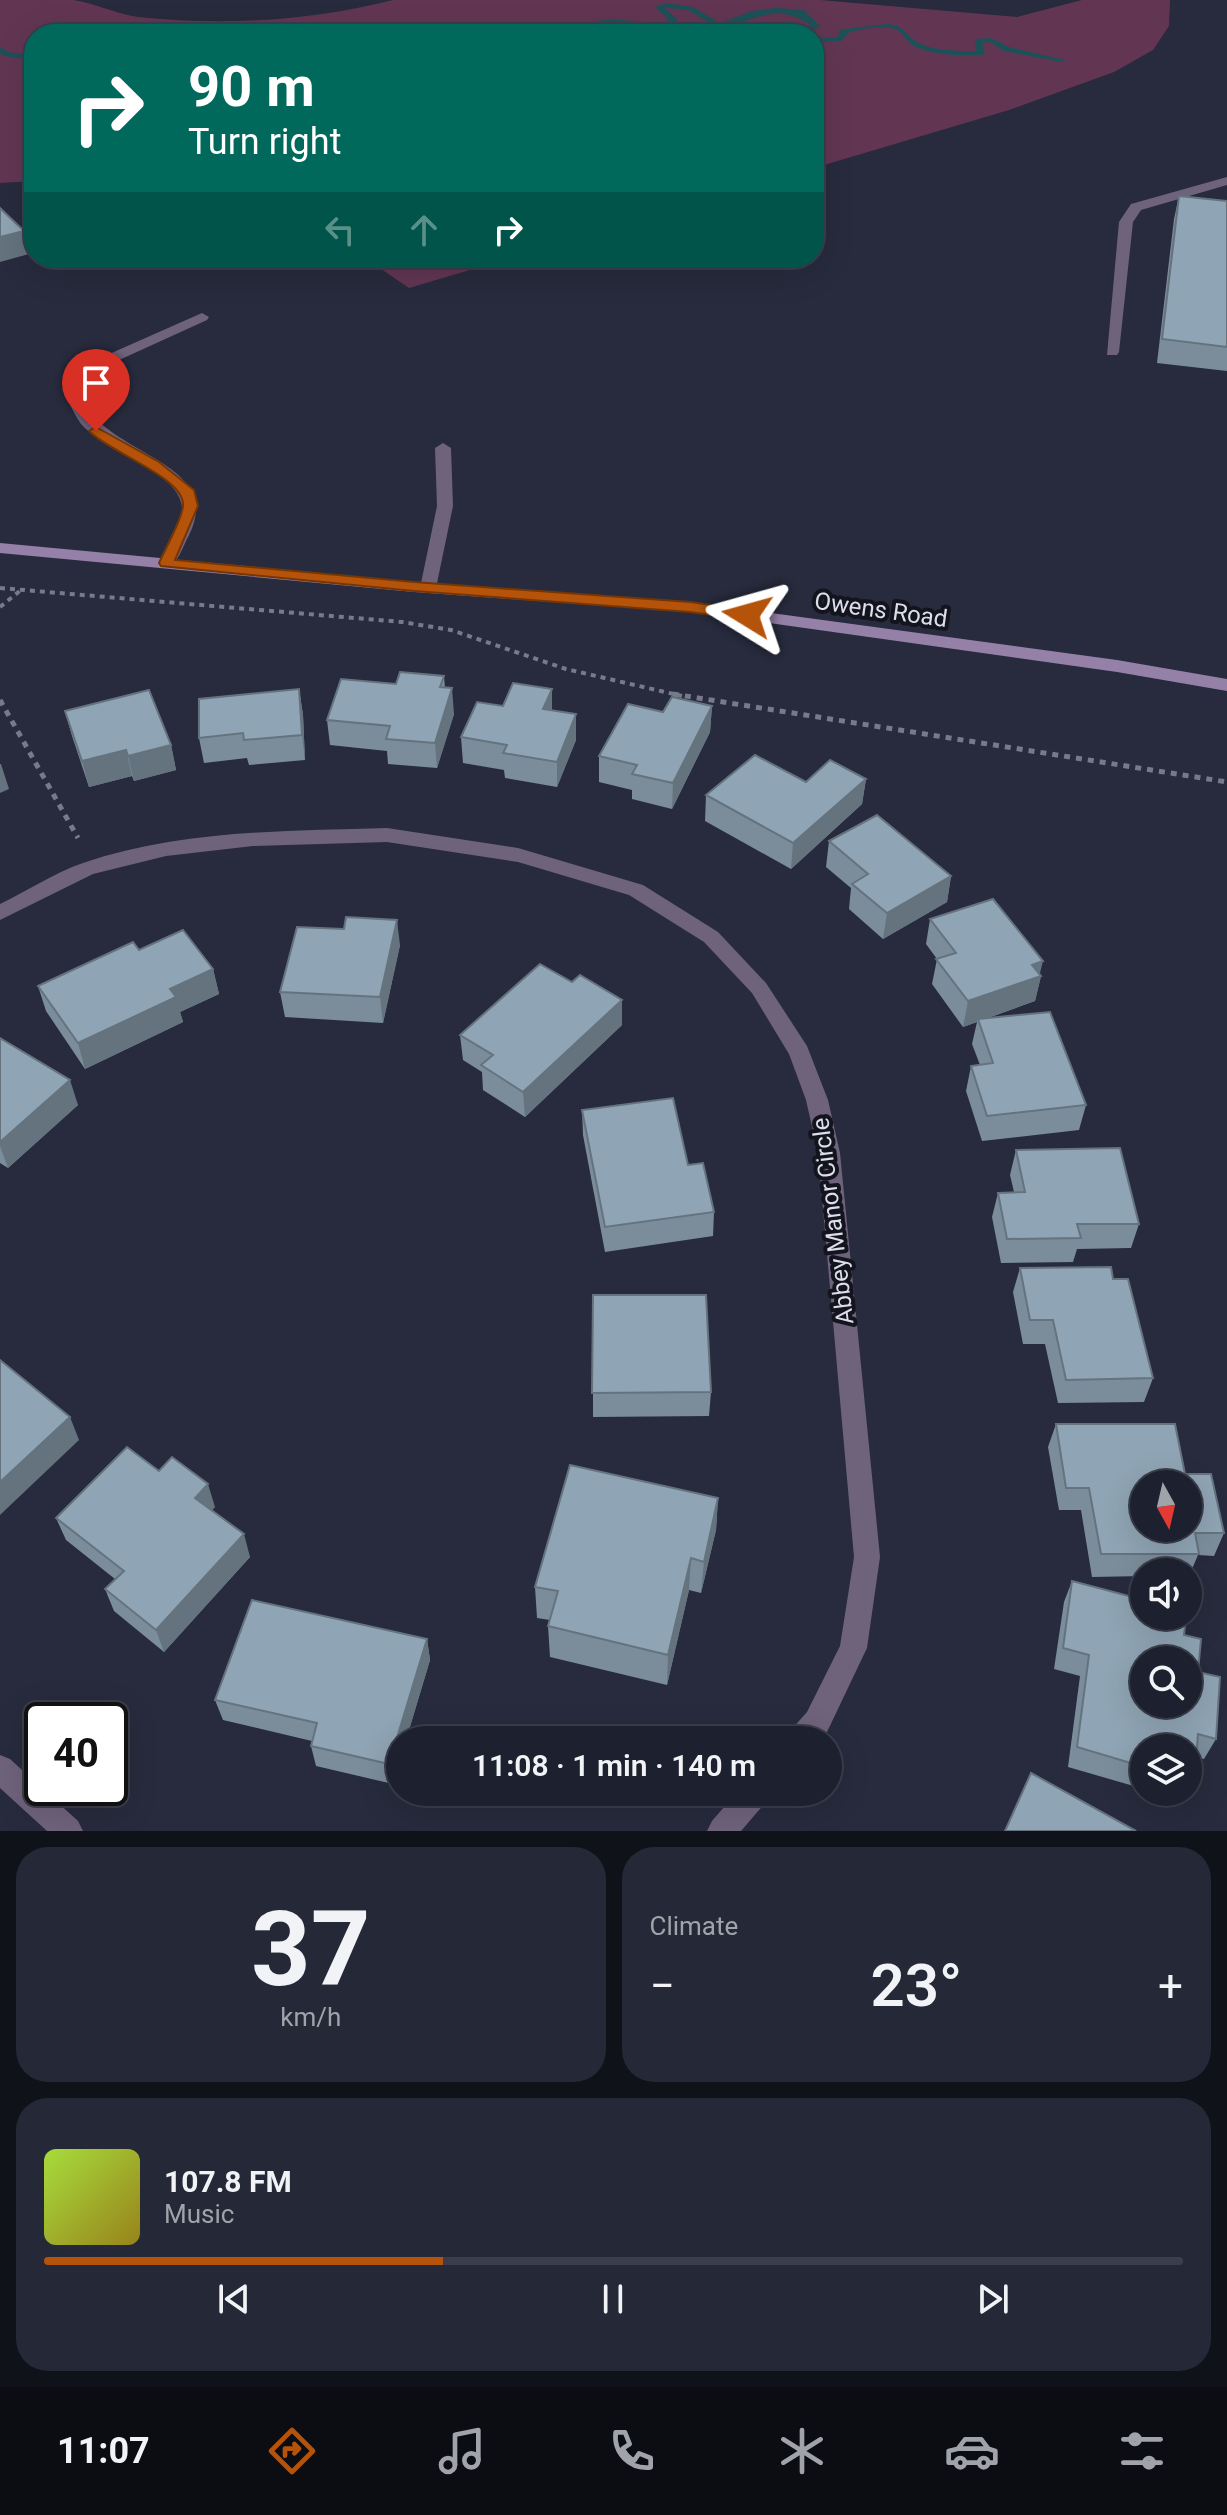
<!DOCTYPE html>
<html lang="en">
<head>
<meta charset="utf-8">
<style>
	body { margin:0; font-family:Roboto,sans-serif; background:#252836; color:#f1f3f6; height:100vh; display:flex; flex-direction:column; font-size:30px; white-space:nowrap }
	* { box-sizing:border-box; margin:0 }
	p { font-size:26px; color:#a0a3aa }
	.icon { flex:none; width:44px; height:44px; fill:none; stroke:currentColor; stroke-width:2; stroke-linecap:round; stroke-linejoin:round }
	.map { position:relative; height:1831px; overflow:hidden }
	.drawer { display:flex; flex-direction:column; gap:16px; padding:16px; background:#101219; flex:1 }
	.drawer>* { flex:none }
	.hud { position:absolute; left:24px; top:24px; width:800px; height:244px; border-radius:32px; box-shadow:0 8px 32px #0002,0 0 0 2px #3b3e4a; background:#00695c; color:#fff; overflow:hidden }
	.needle { width:52px; rotate:172deg }
	.fabs { position:absolute; left:1130px; top:1470px; display:grid; gap:16px }
	.fabs a { display:grid; place-items:center; width:72px; height:72px; border-radius:50%; background:#1d202e; box-shadow:0 8px 32px #0002,0 0 0 2px #3b3e4a; font-size:40px }
	.speed { position:absolute; left:24px; top:1702px; display:flex; gap:16px; font-size:40px; font-weight:700; text-align:center }
	.speed>* { display:grid; place-content:center; width:104px; height:104px; border-radius:50%; background:#1d202e; box-shadow:0 8px 32px #0002,0 0 0 2px #3b3e4a; line-height:1 }
	.speed .limit { border:4px solid #111; border-radius:12px; background:#fff; color:#111 }
	.pin { position:absolute; display:grid; place-items:center; width:68px; height:68px; color:#fff; margin:-82px -34px; border-radius:50% 50% 50% 0; rotate:-45deg; box-shadow:0 0 8px #0007 }
	.pin .icon { rotate:45deg }
	.me { position:absolute; width:88px; margin:-44px; rotate:278deg; stroke-linejoin:round; filter:drop-shadow(0 0 6px #0008) }
	.turn { display:flex; align-items:center; gap:28px; height:168px; padding:0 32px; font-size:36px }
	.turn .icon { width:104px; height:104px; stroke-width:2.5 }
	.turn b { display:block; font-size:56px; line-height:68px }
	.lanes { display:flex; align-items:center; height:76px; padding:0 32px; background:#0003; justify-content:center; gap:40px; direction:ltr }
	.lanes .off { opacity:.35 }
	.big { font-size:60px; font-weight:600; line-height:1.1 }
	.drawer .card { flex:1; display:flex; flex-direction:column; justify-content:center; gap:12px; min-width:0; padding:0 28px; border-radius:32px; background:#252836 }
	.drawer .dial { align-items:center; gap:0 }
	.dial b { font-size:104px; line-height:1 }
	.song { display:flex; align-items:center; gap:24px }
	.cover { width:96px; height:96px; border-radius:12px; background:linear-gradient(135deg,hsl(80 70% 55%),hsl(50 70% 35%)) }
	.played { height:8px; border-radius:4px; background:linear-gradient(90deg,#b45309 35%,#3b3e4a 35%) }
	.keys { display:flex; justify-content:space-around; direction:ltr }
	.heat { display:flex; justify-content:space-between; align-items:center; font-size:44px; direction:ltr }
	.drawer .tiles { flex:1; display:grid; gap:16px; grid-template-columns:1fr 1fr }
	.card:last-child { grid-column:span 2 }
	.trip { position:absolute; left:386px; top:1726px; width:456px; height:80px; border-radius:40px; background:#1d202e; box-shadow:0 8px 32px #0002,0 0 0 2px #3b3e4a; font-weight:600; line-height:80px; text-align:center }
	.tab-bar { display:flex; height:128px; justify-content:space-around; align-items:center; background:#0c0d12; color:#a0a3aa }
	.tab-bar .icon { width:56px; height:56px }
	.tab-bar .current { color:#b45309 }
	.tab-bar b { font-size:36px; color:#f1f3f6 }
	.map>svg:first-child { display:block }
</style>
</head>
<body>
<div class="map">
<svg width="1227" height="1831" viewBox="0 0 1227 1831">
	<rect width="100%" height="100%" fill="#272b3d"/>
	<g fill="#623653">
		<path d="M0 0C23 0 50 0 73 0 95 3 116 14 138 17 223 26 310 21 393 0H820L1017 17 1082 0H1170L1169 26 1153 50 1114 72 1009 110 814 168V34H34V181L0 183Z"/>
		<path d="M365 258H510L409 288Z"/>
	</g>
	<g fill="none" stroke-linecap="round" stroke-linejoin="round">
		<g fill="#1d5158" fill-rule="evenodd">
			<path d="M667 3 693 7 720 23 752 11 776 8 804 10 820 26 808 34H799L811 26C778 0 752 23 718 28L688 10 667 8H665L678 20C658 35 632 22 609 24 591 25 575 34 558 34L582 24 609 19 662 23 669 20 655 7Z"/>
			<path d="M887 24C907 26 904 35 919 43 936 51 958 51 976 51L975 39 991 38 1009 47 1065 60 1061 62 1004 51 990 42 982 43 985 53 981 55C960 56 938 55 918 48 909 44 907 39 900 32 889 23 862 29 850 32L841 41 814 42V38L838 37 840 30 845 29Z"/>
			<path d="M0 47 8 52 34 56V60L3 56 0 53Z"/>
		</g>
		<g stroke="#777a8a" stroke-width="4" stroke-dasharray="5 5" stroke-linecap="butt">
			<path d="M0 588 402 622 451 630 566 669 682 696"/>
			<path d="M0 607 21 590"/>
		</g>
		<g stroke="#777a8a" stroke-width="5" stroke-dasharray="6 6" stroke-linecap="butt">
			<path d="M673 694 1227 782"/>
			<path d="M0 700 78 838"/>
		</g>
		<g fill="#6f637c" fill-rule="evenodd">
			<path d="M202 313 209 317 207 320 117 361 90 385 85 405C117 458 228 464 187 539 182 549 177 565 166 568L158 563 182 514C188 474 106 451 83 426 78 421 74 412 70 405L78 380 107 355Z"/>
			<path d="M443 443 451 448 453 506 436 588 428 593 420 588 437 506 435 448Z"/>
		</g>
		<g fill="#6f637c" fill-rule="evenodd">
			<path d="M1227 177V185L1141 210 1133 222 1119 352 1117 355H1107L1119 222 1131 204Z"/>
			<path d="M387 828 518 848 643 885 718 932 766 983 807 1046 828 1100 840 1153 880 1557 867 1648 827 1732 820 1740H787L791 1730 807 1712 840 1646 854 1557 818 1153 806 1100 789 1054 752 993 704 942 629 895 518 862 387 842 253 846 166 856 93 874 0 920V904C27 891 54 873 83 863 180 830 285 831 387 828Z"/>
			<path d="M0 1755 10 1759 78 1821 83 1831H47L0 1788Z"/>
			<path d="M737 1792H770L766 1802 741 1831H707L712 1821Z"/>
		</g>
		<path fill="#9581a8" fill-rule="evenodd" d="M0 543 414 582 690 602 1117 660 1227 679V691L1117 672 690 612 414 592 0 553Z"/>
	</g>
	<g fill="#7b8d9b">
		<path d="M1179 196 1227 201V371L1157 363 1174 219Z"/>
		<path d="M444 676 445 688 454 714 437 768 388 764 387 751 330 745 327 720 396 684Z"/>
		<path d="M299 689 303 715 305 760 249 765 247 758 204 763 199 738Z"/>
		<path d="M552 689V711L576 740 557 787 505 778 504 770 463 763 461 737 503 706Z"/>
		<path d="M712 706 710 732 672 809 632 799V790L599 782V756L663 712Z"/>
		<path d="M65 711 171 745 176 770 134 781 132 776 89 787 72 736Z"/>
		<path d="M866 779 862 804 791 869 705 821 706 795 806 782Z"/>
		<path d="M829 841 951 876 947 902 883 939 849 909 851 888 826 867Z"/>
		<path d="M930 919 1041 976 1035 1001 988 1018 1086 1105 1079 1130 982 1141 966 1091 971 1066 980 1065 972 1044 977 1022 963 1027 932 984 937 959 926 944Z"/>
		<path d="M344 929 400 945 383 1023 285 1017 280 992Z"/>
		<path d="M139 950 213 969 219 994 180 1012 183 1022 85 1069 46 1011 38 986Z"/>
		<path d="M572 982 622 1000V1025L525 1117 483 1090 482 1072 463 1060 460 1035Z"/>
		<path d="M0 1038 78 1105 8 1168 0 1163Z"/>
		<path d="M582 1110 714 1212 713 1236 605 1252 583 1135Z"/>
		<path d="M1016 1150 1139 1224 1131 1248 1077 1249 1073 1262 1001 1263 992 1217 998 1193 1014 1192 1010 1175Z"/>
		<path d="M1020 1268 1113 1279 1153 1378 1144 1402 1058 1403 1045 1344H1023L1013 1292Z"/>
		<path d="M593 1295 711 1392 709 1416 593 1417Z"/>
		<path d="M1056 1424 1185 1474 1224 1533 1214 1556 1198 1555 1189 1576 1188 1572H1144V1576L1092 1577 1081 1510H1059L1048 1447Z"/>
		<path d="M159 1471 215 1507 212 1510 250 1557 164 1652 114 1611 105 1589 115 1579 66 1540 56 1518Z"/>
		<path d="M718 1498 716 1530 701 1593 689 1590 667 1685 550 1657 548 1626 550 1620 537 1618 535 1587Z"/>
		<path d="M1072 1581 1184 1635 1198 1672 1216 1739 1204 1759 1196 1757 1194 1781 1188 1792V1748H1144V1789L1068 1767 1080 1676 1054 1669 1064 1602Z"/>
		<path d="M427 1639 430 1660 406 1740H400V1761L393 1784 316 1766 311 1746 312 1741 223 1720 215 1700Z"/>
		<path d="M1154 1792H1188L1183 1801Z"/>
	</g>
	<g fill="#64737e">
		<path d="M24 231 29 254 0 262V237Z"/>
		<path d="M452 688 454 714 437 768 435 743Z"/>
		<path d="M299 689 303 715 305 760 302 735Z"/>
		<path d="M552 689V714L543 709Z"/>
		<path d="M712 706 710 732 672 809 673 783Z"/>
		<path d="M576 714V740L557 787V762Z"/>
		<path d="M171 745 176 770 134 781 128 756Z"/>
		<path d="M126 750 132 776 89 787 82 761Z"/>
		<path d="M0 764H1L9 789 0 793Z"/>
		<path d="M866 779 862 804 791 869 793 843Z"/>
		<path d="M951 876 947 902 883 939 887 913Z"/>
		<path d="M397 920 400 945 383 1023 380 997Z"/>
		<path d="M1043 961 1039 977 1041 976 1035 1001 978 1021V1019L977 1022 963 1027 968 1001 1032 965Z"/>
		<path d="M213 969 219 994 180 1012 183 1022 85 1069 78 1043 170 989Z"/>
		<path d="M622 1000V1025L525 1117 523 1092Z"/>
		<path d="M70 1080 78 1105 8 1168 0 1146V1142Z"/>
		<path d="M70 1417 79 1440 0 1515V1482Z"/>
		<path d="M208 1484 215 1507 202 1520 195 1498Z"/>
		<path d="M718 1498 716 1530 701 1593 704 1562Z"/>
		<path d="M244 1534 250 1557 164 1652 156 1630Z"/>
		<path d="M691 1558 689 1590 667 1685 668 1655Z"/>
		<path d="M427 1639 430 1660 406 1740H400V1761L393 1784 389 1764Z"/>
	</g>
	<g fill="#8fa4b4" stroke="#64737e" stroke-width="2" fill-rule="evenodd">
		<path d="M1179 196 1227 201V347L1162 339Z"/>
		<path d="M0 208 24 231 0 237Z"/>
		<path d="M400 672 444 676 440 687 452 688 435 743 386 739 390 726 327 720 341 679 396 684Z"/>
		<path d="M513 683 552 689 543 709 576 714 557 762 503 753 507 745 461 737 477 702 503 706Z"/>
		<path d="M299 689 302 735 244 740 243 733 199 738V699Z"/>
		<path d="M149 690 171 745 128 756 126 750 82 761 65 711Z"/>
		<path d="M672 697 712 706 673 783 632 774 637 765 599 756 628 704 663 712Z"/>
		<path d="M755 755 806 782 830 760 866 779 793 843 706 795Z"/>
		<path d="M877 815 951 876 887 913 852 884 868 874 829 841Z"/>
		<path d="M993 899 1043 961 1032 965 1041 976 968 1001 936 959 956 953 930 919Z"/>
		<path d="M346 917 397 920 380 997 280 992 297 927 344 929Z"/>
		<path d="M183 930 213 969 170 989 176 997 78 1043 38 986 133 942 139 950Z"/>
		<path d="M540 964 572 982 580 975 622 1000 523 1092 481 1065 493 1055 460 1035Z"/>
		<path d="M1050 1012 1086 1105 987 1116 971 1066 993 1063 978 1019Z"/>
		<path d="M0 1038 70 1080 0 1142Z"/>
		<path d="M673 1098 688 1165 703 1163 714 1212 605 1227 582 1110Z"/>
		<path d="M1120 1148 1139 1224H1077L1081 1238 1007 1239 998 1193 1025 1192 1016 1150Z"/>
		<path d="M1111 1267 1113 1279H1128L1153 1378 1066 1380 1053 1320H1030L1020 1268Z"/>
		<path d="M593 1295H706L711 1392 592 1393Z"/>
		<path d="M0 1360 70 1417 0 1482Z"/>
		<path d="M1056 1424H1175L1185 1474H1211L1224 1533H1195L1199 1554H1101L1089 1488H1066ZM1144 1484H1188V1528H1144Z"/>
		<path d="M127 1447 159 1471 172 1457 208 1484 195 1498 244 1534 156 1630 105 1589 124 1571 56 1518Z"/>
		<path d="M570 1465 718 1498 704 1562 691 1558 668 1655 548 1626 558 1591 535 1587Z"/>
		<path d="M1072 1581 1144 1600V1616H1186L1184 1635 1201 1639 1198 1672 1220 1677 1216 1739 1198 1734 1194 1781 1188 1779V1748H1144V1767L1077 1747 1089 1655 1063 1648ZM1144 1660H1188V1704H1144Z"/>
		<path d="M252 1600 427 1639 389 1764 311 1746 317 1723 215 1700Z"/>
		<path d="M1031 1773 1136 1831H1005Z"/>
	</g>
	<path fill="#b45309" stroke="#753606" stroke-width="2" d="M96 427 159 462 194 490 198 506 175 560 414 582 690 602 747 610 754 615 747 620 690 612 414 591 161 566 159 563C165 549 182 520 183 506 186 478 107 451 89 431Z"/>
	<g text-anchor="middle" stroke-width="8" stroke-linejoin="round" paint-order="stroke">
		<g font-size="24" fill="#dcdfeb" stroke="#13141d">
			<text transform="translate(881 610) rotate(8)" y="8">Owens Road</text>
			<text transform="translate(833 1221) rotate(-97)" y="8">Abbey Manor Circle</text>
		</g>
	</g>
</svg>
<div class="fabs">
<a><svg class="needle" viewBox="-14 -14 28 28"><path d="M0-13l5 13h-10z" fill="#e53935"/><path d="M0 13l5-13h-10z" fill="#a0a3aa"/></svg></a>
<a><svg class="icon" aria-label="sound" viewBox="0 0 24 24"><path d="M4 9h4l5-4v14l-5-4H4zM17 9q2 3 0 6"/></svg></a>
<a><svg class="icon" aria-label="search" viewBox="0 0 24 24"><circle cx="10" cy="10" r="6"/><path d="M15 15l6 6"/></svg></a>
<a><svg class="icon" aria-label="layers" viewBox="0 0 24 24"><path d="M12 4l9 5-9 5-9-5zM3 14l9 5 9-5"/></svg></a>
</div>
<div class="speed"><div class="limit">40</div></div>
<div class="pin" style="left:96px;top:431px;background:#d93025"><svg class="icon" aria-label="arrive" viewBox="0 0 24 24"><path d="M6 21V4h12l-3 4 3 4H6"/></svg></div>
<svg class="me" style="left:747px;top:615px" viewBox="-20 -20 40 40"><path d="M0-17L14 15 0 8-14 15z" fill="#b45309" stroke="#fff" stroke-width="4"/></svg>
<div class="trip">11:08 · 1 min · 140 m</div>
<div class="hud">
<div class="turn"><svg class="icon" aria-label="right" viewBox="0 0 24 24"><path d="M7 20v-9h11M14 6l5 5-5 5"/></svg><div><b>90 m</b>Turn right</div></div>
<div class="lanes"><svg class="icon off" aria-label="left" viewBox="0 0 24 24"><path d="M17 20v-9H6M10 6l-5 5 5 5"/></svg><svg class="icon off" aria-label="ahead" viewBox="0 0 24 24"><path d="M12 20V5M6 11l6-6 6 6"/></svg><svg class="icon" aria-label="right" viewBox="0 0 24 24"><path d="M7 20v-9h11M14 6l5 5-5 5"/></svg></div>
</div>
</div>
<section class="drawer">
<div class="tiles">
<div class="card dial"><b>37</b><p>km/h</p></div>
<div class="card"><p>Climate</p>
<div class="heat"><a>−</a><b class="big">23°</b><a>+</a></div>
</div>
<div class="card">
<div class="song"><i class="cover"></i><div><b>107.8 FM</b><p>Music</p></div></div>
<div class="played"></div>
<div class="keys"><svg class="icon" aria-label="previous" viewBox="0 0 24 24"><path d="M18 5L8 12l10 7zM5 5v14"/></svg><svg class="icon" aria-label="pause" viewBox="0 0 24 24"><path d="M8 5v14M16 5v14"/></svg><svg class="icon" aria-label="next" viewBox="0 0 24 24"><path d="M6 5l10 7-10 7zM19 5v14"/></svg></div>
</div>
</div>
</section>
<nav class="tab-bar">
<b>11:07</b>
<svg class="icon current" aria-label="directions" viewBox="0 0 24 24"><path d="M12 3l9 9-9 9-9-9zM9 14v-3h6M13 9l2 2-2 2"/></svg>
<svg class="icon" aria-label="music" viewBox="0 0 24 24"><path d="M9 18V5l10-2v13"/><circle cx="6" cy="18" r="3"/><circle cx="16" cy="16" r="3"/></svg>
<svg class="icon" aria-label="phone" viewBox="0 0 24 24"><path d="M5 4h4l2 5-3 2q2 4 5 5l2-3 5 2v4C11 20 4 13 5 4z"/></svg>
<svg class="icon" aria-label="climate" viewBox="0 0 24 24"><path d="M12 3v18M4 7l16 10M4 17L20 7"/></svg>
<svg class="icon" aria-label="car" viewBox="0 0 24 24"><path d="M5 17H2v-5l4-1 3-4h7l3 4 3 1v5h-3M9 17h6M6 11h13"/><circle cx="7" cy="17" r="2"/><circle cx="17" cy="17" r="2"/></svg>
<svg class="icon" aria-label="filters" viewBox="0 0 24 24"><path d="M4 7h16M4 17h16"/><circle cx="9" cy="7" r="2"/><circle cx="15" cy="17" r="2"/></svg>
</nav>
</body>
</html>
